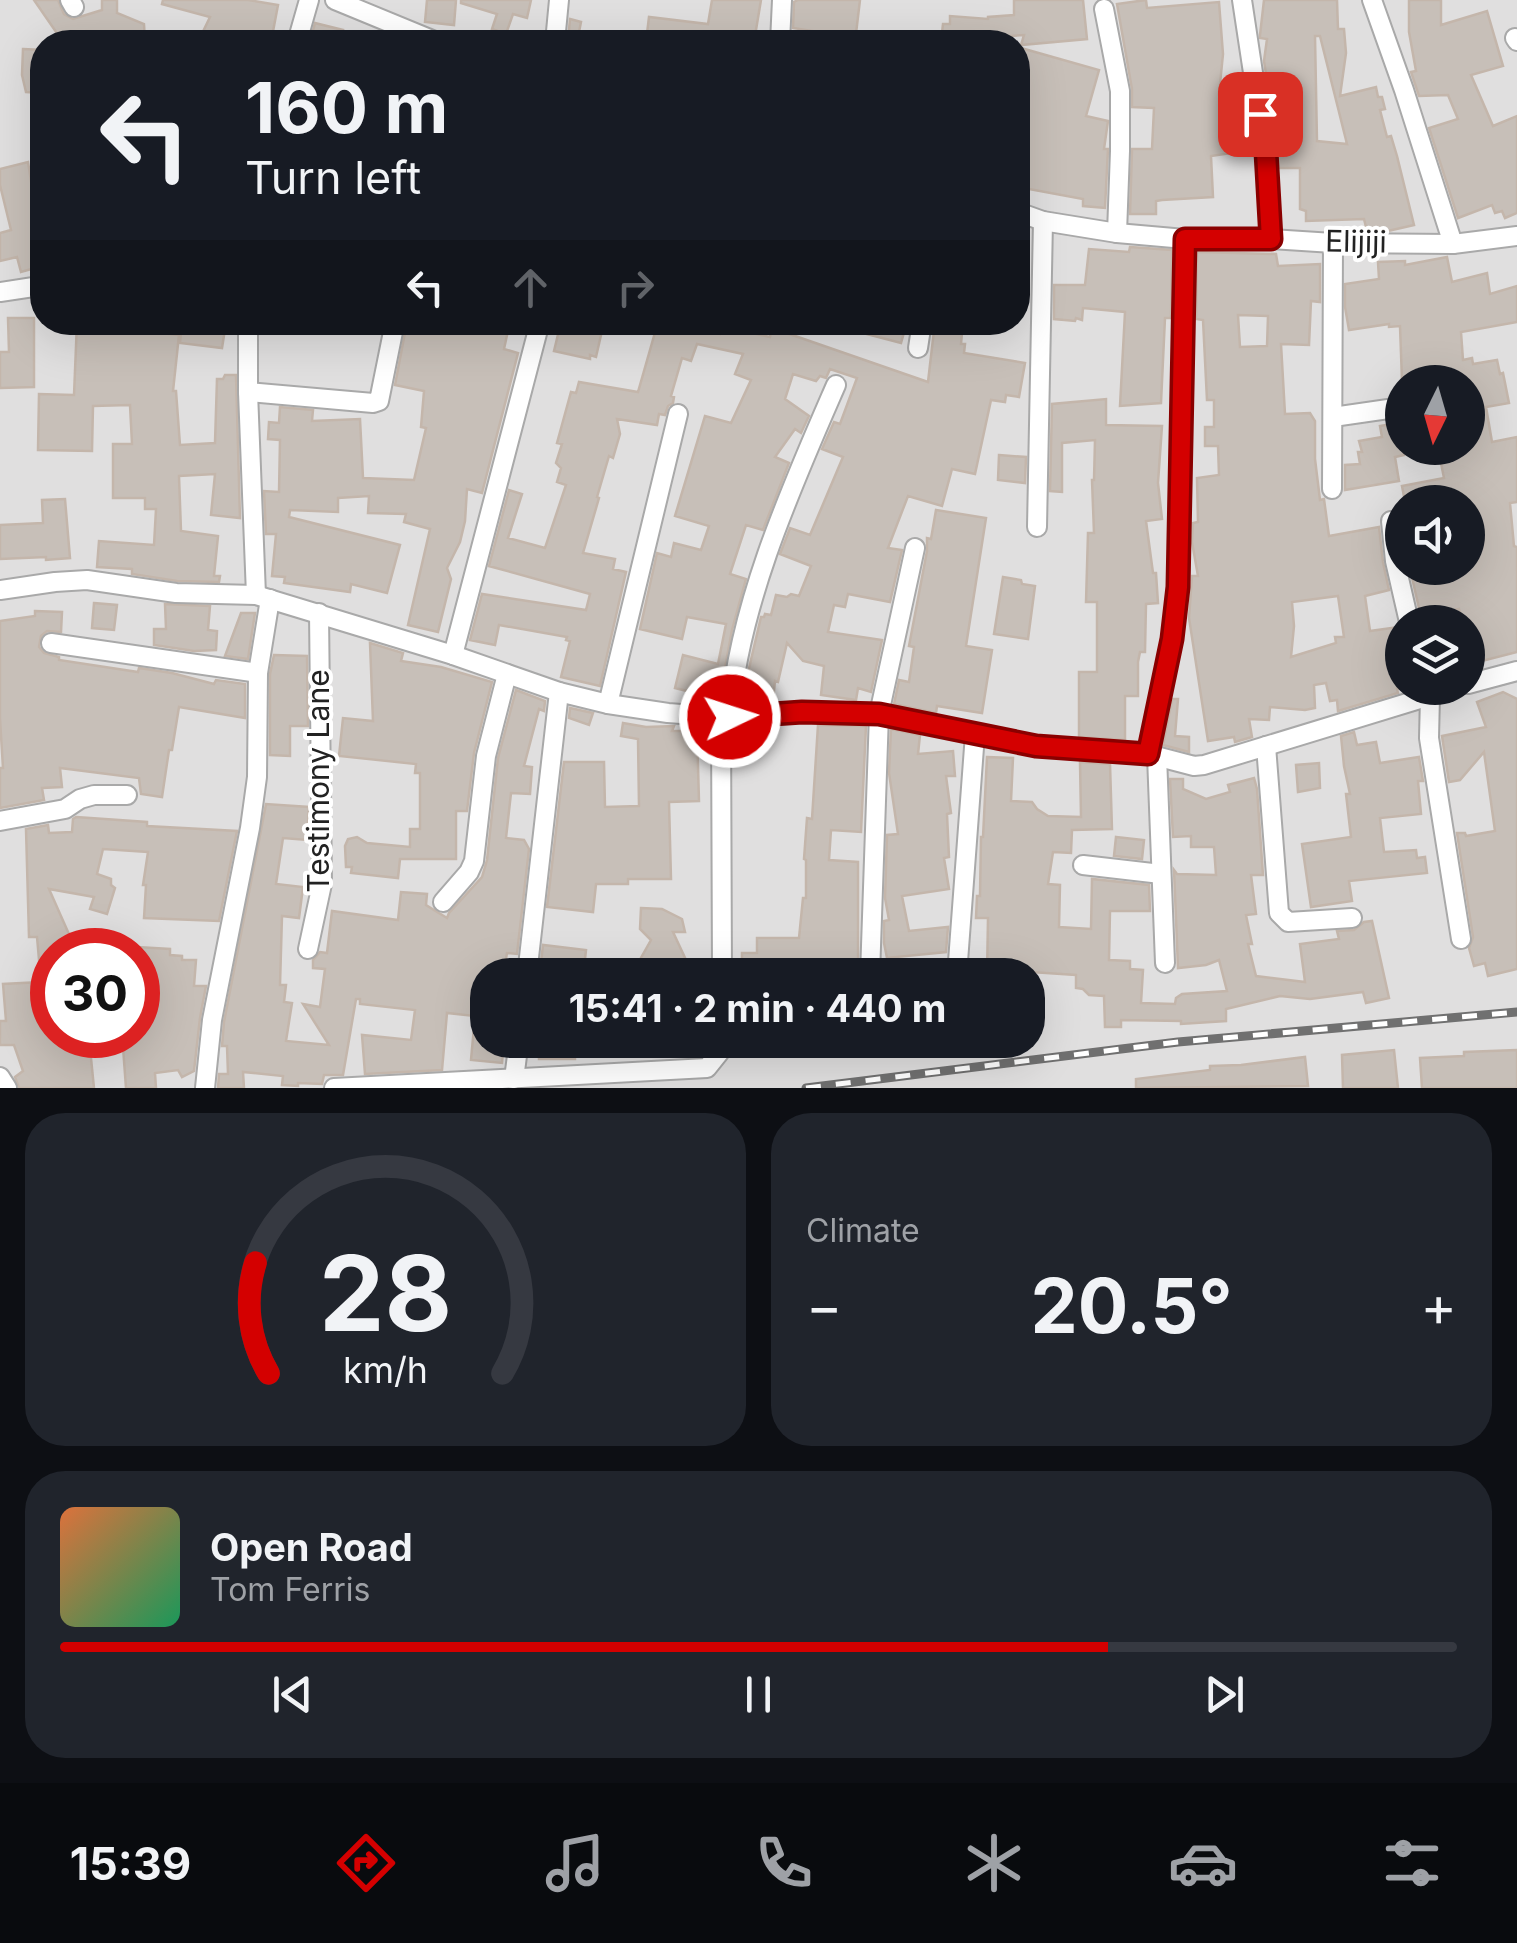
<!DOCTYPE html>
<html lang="en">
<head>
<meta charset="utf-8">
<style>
	body { margin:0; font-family:Inter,sans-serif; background:#20242c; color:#f1f3f6; height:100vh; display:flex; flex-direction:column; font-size:38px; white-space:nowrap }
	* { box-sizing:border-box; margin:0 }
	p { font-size:32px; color:#9ea1a6 }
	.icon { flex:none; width:55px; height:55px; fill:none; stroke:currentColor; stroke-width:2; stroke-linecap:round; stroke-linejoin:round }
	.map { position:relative; height:1088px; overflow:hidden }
	.sheet { display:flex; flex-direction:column; gap:25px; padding:25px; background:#0d0f14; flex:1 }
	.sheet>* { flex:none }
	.hud { position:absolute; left:30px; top:30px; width:1000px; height:305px; border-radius:40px; box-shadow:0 10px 40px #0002; background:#171b24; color:#f1f3f6; overflow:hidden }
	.needle { width:65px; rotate:185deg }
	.fabs { position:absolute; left:1385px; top:365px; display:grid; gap:20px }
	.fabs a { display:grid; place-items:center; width:100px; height:100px; border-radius:50%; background:#171b24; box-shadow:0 10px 40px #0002; font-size:50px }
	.speed { position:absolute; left:30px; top:928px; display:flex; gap:20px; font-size:50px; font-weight:700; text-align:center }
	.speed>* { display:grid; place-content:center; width:130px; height:130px; border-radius:50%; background:#171b24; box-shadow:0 10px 40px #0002; line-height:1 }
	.speed .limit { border:15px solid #d22; background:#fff; color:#111 }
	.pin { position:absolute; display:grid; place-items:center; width:85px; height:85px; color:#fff; margin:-42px; border-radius:20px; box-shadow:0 5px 15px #0006 }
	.me { position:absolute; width:110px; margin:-55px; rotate:86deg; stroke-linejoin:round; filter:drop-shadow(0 0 8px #0008) }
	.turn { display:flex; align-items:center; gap:35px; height:210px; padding:0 50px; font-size:45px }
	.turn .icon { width:130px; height:130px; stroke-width:2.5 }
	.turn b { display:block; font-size:70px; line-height:85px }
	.lanes { display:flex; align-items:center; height:95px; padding:0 50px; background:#0003; justify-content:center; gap:50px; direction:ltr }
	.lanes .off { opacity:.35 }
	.big { font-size:75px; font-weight:700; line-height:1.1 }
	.sheet .tile { flex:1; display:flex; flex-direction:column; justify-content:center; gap:15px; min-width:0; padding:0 35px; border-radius:40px; background:#20242c }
	.sheet .dial { align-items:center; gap:0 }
	.dial svg { height:260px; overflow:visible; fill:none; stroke:#363941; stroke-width:7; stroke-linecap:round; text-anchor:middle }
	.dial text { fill:#f1f3f6; stroke:none }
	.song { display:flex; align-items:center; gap:30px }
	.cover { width:120px; height:120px; border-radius:15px; background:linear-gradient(135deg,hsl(20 70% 55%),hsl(150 70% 35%)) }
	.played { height:10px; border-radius:5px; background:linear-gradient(90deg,#d40000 75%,#363941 75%) }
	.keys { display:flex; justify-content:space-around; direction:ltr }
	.heat { display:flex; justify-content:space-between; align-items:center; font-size:55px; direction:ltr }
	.sheet .tiles { flex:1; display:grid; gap:25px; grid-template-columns:1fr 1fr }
	.tile:last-child { grid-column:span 2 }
	.trip { position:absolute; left:470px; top:958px; width:575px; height:100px; border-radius:40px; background:#171b24; box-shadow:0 10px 40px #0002; font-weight:700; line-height:100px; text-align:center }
	.menu { display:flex; height:160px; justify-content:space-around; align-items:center; background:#090b0e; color:#9ea1a6 }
	.menu .icon { width:70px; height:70px }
	.menu .on { color:#d40000 }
	.menu b { font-size:45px; color:#f1f3f6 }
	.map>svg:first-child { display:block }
</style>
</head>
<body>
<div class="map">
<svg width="1517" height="1088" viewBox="0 0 1517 1088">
	<rect width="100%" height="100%" fill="#f2efe9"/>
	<path fill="#e0dfdf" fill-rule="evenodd" d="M0 0H1517V1088H0ZM42 42H1018V322H42ZM1402 382H1468V448H1402ZM1402 502H1468V568H1402ZM1402 622H1468V688H1402ZM52 950H138V1035H52ZM488 975H1028V1040H488Z"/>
	<g fill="#c7bfb8" stroke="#c4b6ab" stroke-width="2.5" fill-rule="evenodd">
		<path d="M34 0H58L64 14 73 19 102 10V0H117V13L144 24 145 42H63Z"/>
		<path d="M163 0H248L278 5 271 42H198L210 17 162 4Z"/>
		<path d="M427 0H456L454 25 425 22Z"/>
		<path d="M461 0H531L527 18 513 14 506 34 492 29 497 14 461 3Z"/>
		<path d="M712 0H761L754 42H646L649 17 708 24Z"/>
		<path d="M798 0H860L855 42H836L837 35 793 28 794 2Z"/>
		<path d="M1014 0H1083L1087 39 1021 45 1024 35 981 38 980 42H941L943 24H950V16L988 19V17L1014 15Z"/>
		<path d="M1146 0 1147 8 1219 2 1223 54 1219 94 1235 92 1245 151 1211 156 1213 197 1162 200 1156 201V214H1130L1132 149H1152L1154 108 1132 107V89L1117 4Z"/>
		<path d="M1264 0H1337L1338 29H1344L1346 53 1340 96 1376 87 1378 97H1382L1385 109 1380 110 1387 137 1391 136 1397 156 1414 225 1388 231H1367L1364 219 1306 221V211L1300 209V168H1279L1275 137 1291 138V90L1268 87 1264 61 1267 39 1260 38V35ZM1315 36H1320L1347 144 1317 141Z"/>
		<path d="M1409 0H1441V25L1487 11 1503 66 1471 75 1493 126 1517 116V213L1505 218 1502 211 1495 213 1492 205 1458 218 1429 128 1458 119 1448 95 1419 96 1411 72 1416 71 1409 32Z"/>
		<path d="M570 19 581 22 577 42 568 41Z"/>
		<path d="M315 23 343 30 340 42H310Z"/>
		<path d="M1021 48 1099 70 1086 116 1108 121 1104 149H1108L1105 208 1083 206V199L1018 187V58Z"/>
		<path d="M23 49 42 50V93L26 92 22 75Z"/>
		<path d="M28 162 36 212 42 236V266L21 272 17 257 0 261V233L11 230 0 185V169Z"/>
		<path d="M1130 247 1172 250 1171 318H1165L1161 403 1120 406 1125 312 1083 308 1082 320 1076 318 1075 321 1054 319V285H1085L1089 249 1129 252Z"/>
		<path d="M1197 252 1276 254 1278 266 1320 264V302L1311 301 1309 345 1281 344 1285 414 1310 413 1315 421V459L1320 500 1324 499 1329 536 1379 527 1383 562 1389 590 1365 596 1370 631 1398 627 1402 634V688L1397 689 1398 693 1338 711 1337 700 1330 701 1326 683 1314 685 1315 708 1305 710 1270 707 1269 720 1249 719 1252 737 1235 742 1234 737 1208 741 1189 618 1192 576H1198L1192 542 1193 523 1198 522 1197 478 1219 475 1218 446H1205V427H1214V400H1207L1203 320 1196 319ZM1238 315 1268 316 1267 346 1240 347ZM1338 596 1344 637H1335L1336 643 1291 657 1294 626 1292 602Z"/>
		<path d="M1447 257 1452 282 1487 273 1490 294 1517 286V322L1461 332 1463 360 1472 358 1473 364 1497 360 1500 374 1503 373 1509 403 1486 407 1492 442 1517 437V502L1510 503 1514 546 1517 547V652L1478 662 1473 644 1468 646V622H1463L1459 609 1421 617 1411 573 1444 568H1468V502H1405L1402 486 1444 478 1438 448H1468V382H1461V380L1447 382 1402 381 1400 326 1389 327V324L1349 330 1345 307V284L1379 279 1378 262 1405 261V265Z"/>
		<path d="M8 318H34V387L0 388V352H9Z"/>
		<path d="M77 322H132L131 326 152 327 151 332 179 335 173 391H176L180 445 215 443 217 379H223L225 375H236L240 518 211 515 215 474 179 476 181 531 218 536 214 576H220L219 582 177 581 132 574V569L97 567 99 541 154 545 156 509H145V498H113V444H132L130 405 93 406 92 451 38 450 39 394 74 395Z"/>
		<path d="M182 322H216L215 328 225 329 222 348 180 343Z"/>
		<path d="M407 322H502V324L509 326 504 349 518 353 482 493 467 489 465 521 460 542 447 568 451 579 438 632 408 625 430 529 404 522 406 514 368 513 369 496 338 498V512L290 510 289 517 400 545 387 593 351 584 350 592 284 583 285 577 272 576 276 534H266L264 491 279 492 280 440 268 439 269 422 279 423 280 407 313 410 312 421 360 419 363 478 414 480 426 428 421 427 424 391 395 385Z"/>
		<path d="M561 322H604L596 357 590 355V359L554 351Z"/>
		<path d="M658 322H684L720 334 722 326 770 337 772 328 928 382 935 322H963L961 344H965L964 353 1025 363 1019 397 1006 395 1005 402 991 400 975 474 952 469 942 506 908 496 888 548 902 550 890 602 848 594 845 607 834 605 828 632 882 640 871 692 858 688 856 700 821 695 824 666 803 661 787 643 778 682 775 681 773 701H745L747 677 761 617H764L765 614 771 615 776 595 787 597 791 594 799 596 811 566 780 554 790 528 810 535 843 457 822 449 834 422 840 424 857 378 830 369 826 378 820 376 816 381 793 374 785 399 809 416 801 433 795 429 775 457 789 463 763 530 746 525 730 574 746 579 732 630 720 695 704 691 703 695 675 688 683 655 718 664 726 624 687 617 682 639 640 629 657 553 671 557 674 543 701 550 709 526 675 516 705 416 731 423 751 380 735 374 743 354 697 344 691 361 682 358 671 396 674 397 673 403 668 406 665 415 659 414 657 425 617 419 620 434 613 458 609 456 597 497 599 498 583 553 615 559 613 569 626 572 600 686 561 677 570 641 566 640 567 637 499 625 495 645 470 640 482 594 586 610 590 594 489 566 509 490 522 494 508 538 545 548 566 485 557 482 561 468 556 463 562 444 557 443 571 392 576 393 579 382 638 392Z"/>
		<path d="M841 322H907L901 343 840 327Z"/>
		<path d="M1106 399V425L1162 426 1158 483 1162 519 1146 521 1153 573H1156L1158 603 1146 604 1145 652H1140L1138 662V696H1125V740L1079 737V672H1097V602H1086L1088 533H1094L1092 480H1094L1095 440 1062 443V492L1050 491 1052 404Z"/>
		<path d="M1398 423 1404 455 1395 457 1399 481 1345 490V465L1360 464 1358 452H1362L1359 441 1382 437 1380 426Z"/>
		<path d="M999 455 1026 457 1025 483 998 480Z"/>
		<path d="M65 499 70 558 46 560V557L0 559V525L43 523 42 500Z"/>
		<path d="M936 510 986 518 966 646 992 650 982 713 937 706 936 713 894 704 899 680 909 682 914 647 909 646 927 551V538L931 539Z"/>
		<path d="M1003 577 1021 580 1022 584 1035 586 1028 639 994 634Z"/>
		<path d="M94 603 117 605 114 630 92 628Z"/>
		<path d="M165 604 210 606 208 630 217 631 216 650 194 651 154 645V629H166Z"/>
		<path d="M35 611 62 612 61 632 47 631 41 636 39 647 44 653 59 657V660L138 672 139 668 172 673 214 684 216 680 245 684V718L179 707 172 750H169L162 797 141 794 139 778 60 768 62 787 42 788 44 800 0 808V768H3L0 719V621L35 616Z"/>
		<path d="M241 613H255L248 659 225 656Z"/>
		<path d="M370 643 403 653 401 661 441 667 492 682 474 753 467 811H456V859H400L398 878 351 873 352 867H346L345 846 348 839 357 837 367 843 410 847V829H420V773H415L416 764 339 756 343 718 373 721Z"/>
		<path d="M274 655 307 656 308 726H290V756L270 755V674Z"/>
		<path d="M516 690 545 701 544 711 539 709 524 766 532 767 530 794 511 793 506 838 524 840 529 849 517 954 507 953 503 975H488V1040H504L502 1063 471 1060 475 1016 447 1013 442 1070 365 1074 362 1035 411 1040 415 1010 360 1004V999H356L343 1075H324L322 1084 298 1083V1086L282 1085 283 1076 243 1072 244 1088H218L219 1074H228L227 1046H222L224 1022 266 804 309 807 307 840 283 838 276 884 303 887 299 918 282 916 280 985H286L284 1002 292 1003 286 1041 329 1045 303 1004 320 1007 325 969 313 968V960L320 952 327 953 332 911 398 920 401 892 427 894 426 905 447 918 449 913 482 877 487 860 498 758Z"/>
		<path d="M1503 692 1517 699V969L1488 976 1485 963 1474 966 1469 948 1473 937 1457 833H1465L1466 836 1495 831 1484 752 1460 780 1449 782 1442 736 1486 727 1477 702Z"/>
		<path d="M1172 699H1178L1175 736 1189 737V752L1163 745Z"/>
		<path d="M570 708 593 713 589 725 569 718Z"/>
		<path d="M623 723 646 727 674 726 672 731H697L699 801 669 802 671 879H628V884H596L593 912 547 907 564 762H604L605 807 639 806 638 739 621 736Z"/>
		<path d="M818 725 866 726 861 832 831 830 829 860 858 862V975H742V953H757V938H799L803 898H806V860L804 859 807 818 812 819Z"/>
		<path d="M891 729 920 735 918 754 953 751 955 776H946L951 813 947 814 949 857 944 858 949 889 902 896 909 931 948 927 946 952 887 958 884 943V921L889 920 885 898 887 835 898 834 889 773Z"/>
		<path d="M1354 732 1357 745 1376 742 1380 763 1419 757 1423 781H1418L1421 814 1380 818 1384 852 1416 850 1417 858 1425 857 1427 873 1349 881 1352 901 1311 907 1302 844 1351 837 1346 794H1350L1344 766 1341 736Z"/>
		<path d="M987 757 1013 758 1011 801 1032 802 1037 809 1048 816 1081 817 1080 762 1110 764 1112 829 1072 830 1071 853 1053 852 1048 884 1060 885 1059 927 1091 929 1092 879 1149 885 1150 911H1110L1109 960 1130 961V969L1143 970 1141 1003 1175 1004 1176 998 1182 994 1227 991 1219 960 1206 965 1178 968 1174 870 1177 874 1216 875 1214 847H1191V836L1173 837 1170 779H1183V789L1206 799 1230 792 1228 785 1254 778 1257 789 1263 875H1251L1256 914 1246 915 1252 944H1248L1256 976 1305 982 1300 944 1339 939 1337 931 1354 930 1364 922 1372 921 1389 998 1366 1003 1363 992 1310 999 1280 996 1226 1009V1021L1181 1024V1021L1121 1020V1027H1105L1104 996 1089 995 1083 989 1076 988V975L1031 972V975H987L988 918H976L977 896H980L981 837H983Z"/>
		<path d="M1319 763 1320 788 1298 792 1296 765Z"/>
		<path d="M76 817 147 822V826L237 831 219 921 144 918 146 885H143L148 852 103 849 97 874 111 879V885L115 888 107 914 90 909 94 897 49 889 76 950H52V1035H138V947L170 949V955L182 956V960H196L194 986H206L200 1018 194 1071 182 1077 178 1070 155 1073 156 1088H126L123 1047 90 1048 94 1088H19L15 1077 23 1071 14 1045H0V1021H6L3 984 41 982 37 937H29L26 829 48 825 49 833 72 832 73 819Z"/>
		<path d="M1116 837 1144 840 1142 859 1114 856Z"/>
		<path d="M641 908 662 909 682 919 685 932H673L693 975H574L540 971 543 945 586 950 585 959 638 963 651 940 640 929Z"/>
		<path d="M883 962H898V975H882Z"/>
		<path d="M538 1040H575V1059H539Z"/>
		<path d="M1394 1050 1398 1088H1343L1342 1055Z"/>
		<path d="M1517 1050V1088H1422L1420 1058 1464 1056V1052Z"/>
		<path d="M1305 1057 1308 1086 1136 1088V1079L1210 1070V1066L1241 1065Z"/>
	</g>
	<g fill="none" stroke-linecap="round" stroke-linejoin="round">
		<defs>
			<g id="minor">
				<path d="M70 0 74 7"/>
				<path d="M335 0 437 42"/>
				<path d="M1242 0 1265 152 1271 239"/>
				<path d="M1372 0 1404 90 1453 244"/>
				<path d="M1104 9 1120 91V151L1117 233"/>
				<path d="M1515 38 1517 41"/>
				<path d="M297 42 309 0"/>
				<path d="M555 42 559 0"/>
				<path d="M780 42 782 0"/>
				<path d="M41 137H42"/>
				<path d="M1018 212 1043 221 1117 233 1185 239H1271L1333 243 1453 244 1517 236"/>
				<path d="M0 292 40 286"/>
				<path d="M248 322V392L256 595"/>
				<path d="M918 348 922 322"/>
				<path d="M248 392 373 403 379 401 395 322"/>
				<path d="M1333 417 1402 407"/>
				<path d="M1332 489 1333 243"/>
				<path d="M1391 521 1395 561 1409 622"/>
				<path d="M1037 527 1043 221"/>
				<path d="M0 590 55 582 87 580 176 593 256 595 453 655 559 692 608 704 668 713 721 717 802 712 879 714 1036 746 1148 754 1194 766 1204 765 1456 688"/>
				<path d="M51 643 258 673"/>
				<path d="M453 655 540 322"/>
				<path d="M1468 684 1517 671"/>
				<path d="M1427 688 1430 696 1429 738 1461 939"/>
				<path d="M608 704 678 414"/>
				<path d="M721 717 722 975"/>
				<path d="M730 717C738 606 792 486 836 385"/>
				<path d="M1266 746 1279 913 1288 922 1352 918"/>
				<path d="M1148 754 1172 639 1179 587 1185 239"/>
				<path d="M1157 756 1165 963"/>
				<path d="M0 821 65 809 80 799 94 795H127"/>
				<path d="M1083 865 1161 874"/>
				<path d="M443 902 469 872 474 861 486 756 507 674"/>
				<path d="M308 949 322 884 319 613"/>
				<path d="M527 975 559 692"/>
				<path d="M870 975 879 714 915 548"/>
				<path d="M957 975 975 734"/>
				<path d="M0 1077 7 1088"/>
				<path d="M514 1079 519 1040"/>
				<path d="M205 1088 212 1020 250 828 257 777 258 673 270 599"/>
				<path d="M334 1088 707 1068 719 1053 722 1040"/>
			</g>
		</defs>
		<use href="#minor" stroke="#a9a9a9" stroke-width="22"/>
		<use href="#minor" stroke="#fff" stroke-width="18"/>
		<defs>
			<path id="rail" d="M806 1088 1178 1042 1517 1012"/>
		</defs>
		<use href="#rail" stroke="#707070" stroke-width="9"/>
		<use href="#rail" stroke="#fff" stroke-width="5" stroke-dasharray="15" stroke-linecap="butt"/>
	</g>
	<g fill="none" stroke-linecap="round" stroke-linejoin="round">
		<defs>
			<path id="route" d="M730 717 802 712 879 714 1036 746 1148 754 1172 639 1178 587 1185 239H1271L1266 152 1260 114"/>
		</defs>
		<use href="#route" stroke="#8a0000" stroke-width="25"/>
		<use href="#route" stroke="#d40000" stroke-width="18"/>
	</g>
	<g text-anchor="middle" stroke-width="8" stroke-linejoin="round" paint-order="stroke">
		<g font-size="30" fill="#222" stroke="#fff">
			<text transform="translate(1356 242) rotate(1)" y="10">Elijiji</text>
			<text transform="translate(319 781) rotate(-90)" y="10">Testimony Lane</text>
		</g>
	</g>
</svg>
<div class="fabs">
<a><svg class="needle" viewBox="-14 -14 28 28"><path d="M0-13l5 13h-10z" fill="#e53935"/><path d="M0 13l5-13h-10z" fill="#9ea1a6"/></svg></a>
<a><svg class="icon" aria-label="sound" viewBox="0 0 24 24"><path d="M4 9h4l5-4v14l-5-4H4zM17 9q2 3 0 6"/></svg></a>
<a><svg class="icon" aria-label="layers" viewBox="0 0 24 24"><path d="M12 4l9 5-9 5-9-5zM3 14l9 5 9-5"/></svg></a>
</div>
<div class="speed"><div class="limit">30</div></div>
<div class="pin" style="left:1260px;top:114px;background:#d93025"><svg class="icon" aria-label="arrive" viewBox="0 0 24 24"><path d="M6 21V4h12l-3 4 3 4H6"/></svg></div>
<svg class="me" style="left:730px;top:717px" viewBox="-20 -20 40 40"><circle r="17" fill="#d40000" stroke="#fff" stroke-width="3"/><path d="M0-11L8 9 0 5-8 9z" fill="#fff"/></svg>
<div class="trip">15:41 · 2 min · 440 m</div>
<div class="hud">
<div class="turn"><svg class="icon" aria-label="left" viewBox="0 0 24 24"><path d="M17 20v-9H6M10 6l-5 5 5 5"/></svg><div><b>160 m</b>Turn left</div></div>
<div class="lanes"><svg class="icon" aria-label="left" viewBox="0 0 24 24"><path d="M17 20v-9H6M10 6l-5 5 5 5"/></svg><svg class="icon off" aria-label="ahead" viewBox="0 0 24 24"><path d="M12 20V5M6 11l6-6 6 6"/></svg><svg class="icon off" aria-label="right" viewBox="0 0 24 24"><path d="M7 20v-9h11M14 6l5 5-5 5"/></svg></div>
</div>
</div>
<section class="sheet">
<div class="tiles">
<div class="tile dial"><svg viewBox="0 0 100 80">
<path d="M14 69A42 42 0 1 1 86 69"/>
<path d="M14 69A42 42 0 0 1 10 35" stroke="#d40000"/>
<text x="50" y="56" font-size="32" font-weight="700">28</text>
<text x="50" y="72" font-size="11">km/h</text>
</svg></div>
<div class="tile"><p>Climate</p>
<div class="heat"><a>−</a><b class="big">20.5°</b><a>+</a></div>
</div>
<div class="tile">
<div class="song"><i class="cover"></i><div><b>Open Road</b><p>Tom Ferris</p></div></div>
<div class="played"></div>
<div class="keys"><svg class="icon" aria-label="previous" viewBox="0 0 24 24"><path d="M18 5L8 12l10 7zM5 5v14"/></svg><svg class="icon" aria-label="pause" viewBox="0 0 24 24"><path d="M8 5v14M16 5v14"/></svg><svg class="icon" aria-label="next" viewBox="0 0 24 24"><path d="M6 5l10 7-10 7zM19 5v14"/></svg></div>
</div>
</div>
</section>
<nav class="menu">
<b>15:39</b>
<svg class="icon on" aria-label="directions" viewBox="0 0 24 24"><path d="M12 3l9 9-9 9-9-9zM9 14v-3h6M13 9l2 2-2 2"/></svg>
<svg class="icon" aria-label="music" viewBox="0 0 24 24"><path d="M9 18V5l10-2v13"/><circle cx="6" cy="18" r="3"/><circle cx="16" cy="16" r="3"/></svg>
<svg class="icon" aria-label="phone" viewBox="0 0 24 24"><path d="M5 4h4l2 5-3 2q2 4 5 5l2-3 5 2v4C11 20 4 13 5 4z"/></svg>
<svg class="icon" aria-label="climate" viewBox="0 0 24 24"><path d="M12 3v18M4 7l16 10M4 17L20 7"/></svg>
<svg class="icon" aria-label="car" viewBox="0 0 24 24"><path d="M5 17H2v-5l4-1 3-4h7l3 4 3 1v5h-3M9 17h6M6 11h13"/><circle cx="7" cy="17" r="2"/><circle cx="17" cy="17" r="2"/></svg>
<svg class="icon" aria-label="filters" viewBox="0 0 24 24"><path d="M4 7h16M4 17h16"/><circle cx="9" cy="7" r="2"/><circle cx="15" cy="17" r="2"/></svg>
</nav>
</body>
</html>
